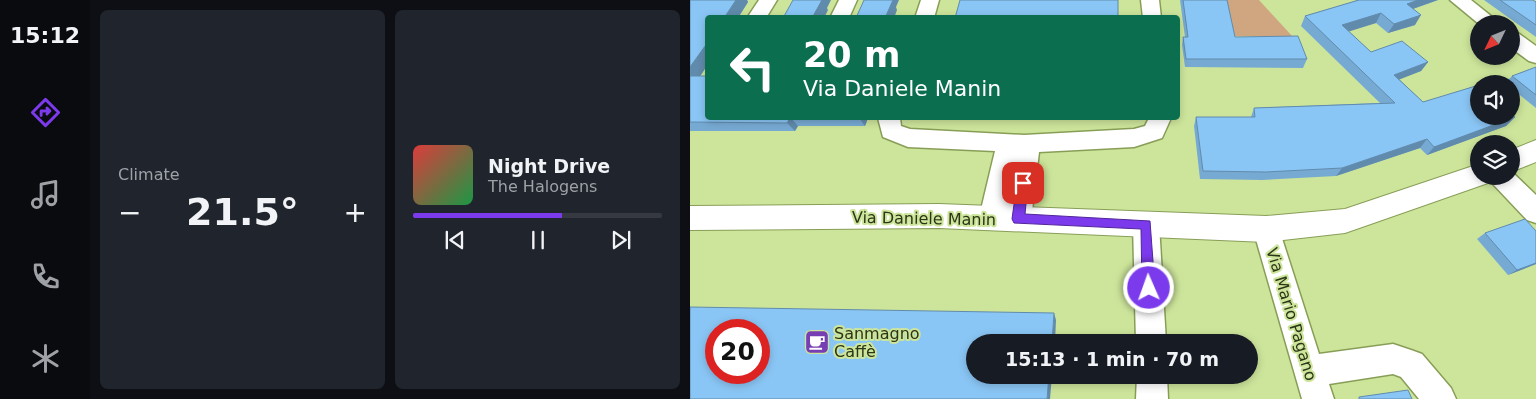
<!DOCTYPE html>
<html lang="en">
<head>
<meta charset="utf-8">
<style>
	body { margin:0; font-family:"DejaVu Sans",sans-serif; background:#20242c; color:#f1f3f6; height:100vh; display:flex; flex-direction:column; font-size:19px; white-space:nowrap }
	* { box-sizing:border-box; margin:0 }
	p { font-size:16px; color:#9ea1a6 }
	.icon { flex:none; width:28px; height:28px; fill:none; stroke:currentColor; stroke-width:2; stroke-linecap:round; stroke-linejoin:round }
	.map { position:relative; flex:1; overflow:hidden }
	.drawer { display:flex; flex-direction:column; gap:10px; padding:10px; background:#0d0f14; width:600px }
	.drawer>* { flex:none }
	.top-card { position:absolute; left:15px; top:15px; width:475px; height:105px; border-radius:5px; box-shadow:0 2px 8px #0003; background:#0b6e4f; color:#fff; overflow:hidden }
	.needle { width:32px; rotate:227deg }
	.buttons { position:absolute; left:780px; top:15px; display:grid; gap:10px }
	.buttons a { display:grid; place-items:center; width:50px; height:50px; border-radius:50%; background:#171b24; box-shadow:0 2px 8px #0003; font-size:25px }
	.speed { position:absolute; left:15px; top:319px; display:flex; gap:10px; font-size:25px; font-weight:700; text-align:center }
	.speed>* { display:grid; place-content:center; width:65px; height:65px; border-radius:50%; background:#171b24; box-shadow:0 2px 8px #0003; line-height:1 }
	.speed .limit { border:8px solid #d22; background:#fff; color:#111 }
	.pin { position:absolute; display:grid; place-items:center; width:42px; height:42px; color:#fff; margin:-21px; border-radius:10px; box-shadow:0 2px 8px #0006 }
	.me { position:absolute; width:55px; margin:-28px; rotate:358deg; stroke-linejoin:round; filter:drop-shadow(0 0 4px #0008) }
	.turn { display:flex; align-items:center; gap:18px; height:105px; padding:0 15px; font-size:22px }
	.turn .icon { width:65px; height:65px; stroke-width:2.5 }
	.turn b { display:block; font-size:35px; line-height:42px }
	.big { font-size:38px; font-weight:700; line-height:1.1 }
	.drawer .card { flex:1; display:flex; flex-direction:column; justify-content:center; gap:8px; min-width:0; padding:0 18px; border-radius:8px; background:#20242c }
	.song { display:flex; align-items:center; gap:15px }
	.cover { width:60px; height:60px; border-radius:8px; background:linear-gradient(135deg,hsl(0 70% 55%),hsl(140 70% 35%)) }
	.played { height:5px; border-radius:2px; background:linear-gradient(90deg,#7c3aed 60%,#363941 60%) }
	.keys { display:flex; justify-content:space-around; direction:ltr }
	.heat { display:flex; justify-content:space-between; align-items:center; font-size:28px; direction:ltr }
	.drawer .tiles { flex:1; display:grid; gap:10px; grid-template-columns:repeat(2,1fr) }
	.trip { position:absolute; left:276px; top:334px; width:292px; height:50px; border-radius:25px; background:#171b24; box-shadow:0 2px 8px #0003; font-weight:700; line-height:50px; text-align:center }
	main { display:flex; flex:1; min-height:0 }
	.dock { display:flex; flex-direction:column; width:90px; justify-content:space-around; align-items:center; background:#090b0e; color:#9ea1a6 }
	.dock .icon { width:35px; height:35px }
	.dock .current { color:#7c3aed }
	.dock b { font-size:22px; color:#f1f3f6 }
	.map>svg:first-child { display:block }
</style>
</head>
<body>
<main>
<nav class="dock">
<b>15:12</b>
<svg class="icon current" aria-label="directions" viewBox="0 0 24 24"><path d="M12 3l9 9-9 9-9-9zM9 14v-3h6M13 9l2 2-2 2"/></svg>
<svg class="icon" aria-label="music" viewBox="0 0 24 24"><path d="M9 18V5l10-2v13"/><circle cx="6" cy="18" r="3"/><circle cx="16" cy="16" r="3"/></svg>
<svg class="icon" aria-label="phone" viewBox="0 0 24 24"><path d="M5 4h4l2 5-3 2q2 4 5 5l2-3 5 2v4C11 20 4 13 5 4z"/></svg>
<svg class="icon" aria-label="climate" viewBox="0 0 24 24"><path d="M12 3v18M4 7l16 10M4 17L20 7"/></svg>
</nav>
<section class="drawer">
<div class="tiles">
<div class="card"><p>Climate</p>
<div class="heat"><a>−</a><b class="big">21.5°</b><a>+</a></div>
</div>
<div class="card">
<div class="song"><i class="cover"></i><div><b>Night Drive</b><p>The Halogens</p></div></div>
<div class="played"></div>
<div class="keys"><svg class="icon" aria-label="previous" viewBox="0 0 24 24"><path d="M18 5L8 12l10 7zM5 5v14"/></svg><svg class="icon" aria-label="pause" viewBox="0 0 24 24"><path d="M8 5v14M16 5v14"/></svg><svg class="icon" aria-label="next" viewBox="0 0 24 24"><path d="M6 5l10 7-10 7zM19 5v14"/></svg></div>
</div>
</div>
</section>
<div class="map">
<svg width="846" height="399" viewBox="0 0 846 399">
	<rect width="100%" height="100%" fill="#cde59b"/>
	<path fill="#d0a681" d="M536 0H569L603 37 545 36Z"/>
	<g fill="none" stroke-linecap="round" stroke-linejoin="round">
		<defs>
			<g id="minor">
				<path d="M69 0H87L76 18H57Z"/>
				<path d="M149 0H167L159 18H140Z"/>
				<path d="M231 0H249L244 18H225Z"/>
				<path d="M451 0H469L471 18H453Z"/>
				<path d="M760 0H781L811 24H789Z"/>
				<path d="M821 32 828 33 846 46V63L839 61 821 48Z"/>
				<path d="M188 118H210L211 126 220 129 334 135 444 129 455 126 459 118H481L472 138 444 147 349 152 341 219 337 227 328 230 319 227 315 219 317 207 311 226 302 229 293 226 289 218 305 151 218 147 193 137Z"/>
				<path d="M821 171 846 195V223L837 220 802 183 799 176H821Z"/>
				<path d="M456 213 465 216 469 224 476 342H446L443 224 447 216Z"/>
				<path d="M576 218 585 221 589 229 629 354 703 344 721 350 732 354 761 388 766 399H729L711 377 703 374 639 384 644 399H612L563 229 567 221Z"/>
				<path d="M447 375H477L478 399H446Z"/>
			</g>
			<g id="major">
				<path d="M846 140V162L821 172V150Z"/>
				<path d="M789 164V176H802L798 183 655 233 576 242 249 228 0 230V206L249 204 576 216 655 209Z"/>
			</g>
		</defs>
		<use href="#minor" stroke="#889e57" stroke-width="3"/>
		<use href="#major" stroke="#889e57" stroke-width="2"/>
		<use href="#minor" fill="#fff" fill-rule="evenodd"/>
		<use href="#major" fill="#fff" fill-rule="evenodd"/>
	</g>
	<g fill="#77aad3">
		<path d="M0 0H57L58 2 10 76 18 118H178L175 126H108L105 131H0Z"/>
		<path d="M490 0H537L545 37 617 59 613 68 495 67 492 45 493 37H495Z"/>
		<path d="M666 0H748L723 9 725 25 698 33 686 23 658 31 681 52 738 62 731 71 709 79 733 102 825 117 816 126 737 155 730 148 646 176 572 180 510 179 504 126 506 117H561L564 108 690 103 611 26 615 16 665 1Z"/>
		<path d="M794 0H843L846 2V37Z"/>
		<path d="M846 67V108L821 88V84H816L815 83 822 76Z"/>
		<path d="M846 231V264L818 275 787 239 795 233Z"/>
	</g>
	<g fill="#618bac">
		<path d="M46 0H57L58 2 48 18H34Z"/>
		<path d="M130 0H141L137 8 138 10 134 18H122Z"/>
		<path d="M201 0H209L206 7 207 10 204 18H195Z"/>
		<path d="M728 0H748L711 13 717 4Z"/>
		<path d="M691 13 686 23 648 35 652 25Z"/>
		<path d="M731 15 725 25 698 33 704 24Z"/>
		<path d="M18 42V64L4 86 0 82V67Z"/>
		<path d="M738 62 731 71 698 84 704 75Z"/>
		<path d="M825 117 816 126 737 155 744 147Z"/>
		<path d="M100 118H101L108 126 105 131 97 123Z"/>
		<path d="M169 118H178L175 126Z"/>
		<path d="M737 139 730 148 646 176 652 168Z"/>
		<path d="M846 263V264L818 275 827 270Z"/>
		<path d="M364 313 366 320 365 342H362Z"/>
		<path d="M359 375H362L360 399H357Z"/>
	</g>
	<g fill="#8ac6f5" stroke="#618bac" fill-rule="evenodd">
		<path d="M0 0H46L34 18H18V42L0 67Z"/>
		<path d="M103 0H132L122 18H93Z"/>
		<path d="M174 0H203L195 18H166Z"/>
		<path d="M270 0H428V18H265Z"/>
		<path d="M493 0H537L545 37 608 36 617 59H496L493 37H498Z"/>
		<path d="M669 0H728L717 4 731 15 704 24 691 13 652 25 681 52 712 41 738 62 704 75 733 102 789 85V116H821V114L825 117 744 147 737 139 652 168 576 172 513 171 506 117H565L564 108 705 103 615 16Z"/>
		<path d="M810 0H843L846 2V25Z"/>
		<path d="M846 67V95L822 76Z"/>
		<path d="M0 76H18V118H100L97 123 0 122Z"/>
		<path d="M835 219 846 231V263L827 270 795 233Z"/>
		<path d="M0 307 364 313 362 342H285V375H359L357 399H0ZM26 330H69V372H26Z"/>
		<path d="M718 390 722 399H669V397Z"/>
	</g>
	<path fill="#7c3aed" stroke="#51269a" d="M333 179 338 183 335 214 460 221 465 288 463 292 459 294 454 292 452 288 451 229 324 223 322 219 327 183Z"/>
	<defs>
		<symbol id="cafe-square" viewBox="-11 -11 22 22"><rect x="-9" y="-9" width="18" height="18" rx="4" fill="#773db3" stroke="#cde59b"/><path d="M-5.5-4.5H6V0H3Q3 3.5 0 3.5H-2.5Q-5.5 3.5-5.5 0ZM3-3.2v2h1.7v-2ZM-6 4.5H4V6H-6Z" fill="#fff"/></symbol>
	</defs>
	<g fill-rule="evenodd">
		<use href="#cafe-square" x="113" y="328" width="28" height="28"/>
	</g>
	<g text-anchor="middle" stroke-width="4" stroke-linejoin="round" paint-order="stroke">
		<g font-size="16" fill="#2c3517" stroke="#cde59b">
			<text transform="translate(234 218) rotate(1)" y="6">Via Daniele Manin</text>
			<text transform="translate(602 314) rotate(73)" y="6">Via Mario Pagano</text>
		</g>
		<g font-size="16" fill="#2c3517" stroke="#cde59b" text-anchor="start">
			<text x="144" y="339">Sanmagno<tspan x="144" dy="18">Caffè</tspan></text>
		</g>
	</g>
</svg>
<div class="buttons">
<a><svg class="needle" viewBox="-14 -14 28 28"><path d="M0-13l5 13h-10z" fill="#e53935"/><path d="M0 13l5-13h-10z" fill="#9ea1a6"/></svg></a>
<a><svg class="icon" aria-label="sound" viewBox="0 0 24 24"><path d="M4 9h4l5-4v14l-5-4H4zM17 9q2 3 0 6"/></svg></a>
<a><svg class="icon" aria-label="layers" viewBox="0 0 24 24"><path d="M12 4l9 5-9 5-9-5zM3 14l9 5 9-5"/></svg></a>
</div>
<div class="speed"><div class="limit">20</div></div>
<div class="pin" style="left:333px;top:183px;background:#d93025"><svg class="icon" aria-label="arrive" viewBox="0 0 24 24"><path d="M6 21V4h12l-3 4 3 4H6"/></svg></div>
<svg class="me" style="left:459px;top:288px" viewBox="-20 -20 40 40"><circle r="17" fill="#7c3aed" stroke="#fff" stroke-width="3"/><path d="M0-11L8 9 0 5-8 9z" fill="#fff"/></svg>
<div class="trip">15:13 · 1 min · 70 m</div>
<div class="top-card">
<div class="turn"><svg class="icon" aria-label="left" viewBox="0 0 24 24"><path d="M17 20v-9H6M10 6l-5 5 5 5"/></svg><div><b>20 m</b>Via Daniele Manin</div></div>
</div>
</div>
</main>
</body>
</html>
